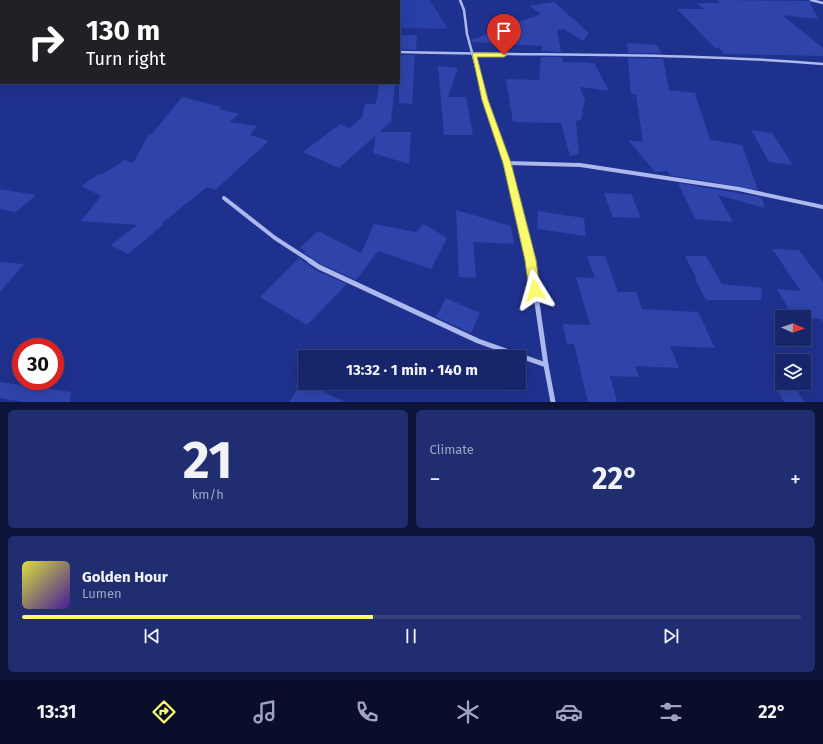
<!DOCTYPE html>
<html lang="en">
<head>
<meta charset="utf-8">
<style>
	body { margin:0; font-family:"Fira Sans",sans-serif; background:#202d70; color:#f1f3f6; height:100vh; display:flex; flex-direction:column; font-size:15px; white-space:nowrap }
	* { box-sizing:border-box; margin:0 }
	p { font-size:13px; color:#9ea5c1 }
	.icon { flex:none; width:22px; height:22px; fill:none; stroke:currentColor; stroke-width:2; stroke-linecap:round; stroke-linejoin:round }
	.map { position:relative; height:402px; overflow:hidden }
	.details { display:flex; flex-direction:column; gap:8px; padding:8px; background:#0d143a; flex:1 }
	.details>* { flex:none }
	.hud { position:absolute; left:0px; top:0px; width:400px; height:84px; box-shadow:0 4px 16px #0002,0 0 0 1px #36427e; background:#202124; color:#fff; overflow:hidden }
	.needle { width:26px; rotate:92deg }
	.fabs { position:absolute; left:775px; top:310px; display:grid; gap:8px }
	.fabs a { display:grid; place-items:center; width:36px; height:36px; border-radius:0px; background:#17256a; box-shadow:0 4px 16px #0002,0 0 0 1px #36427e; font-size:20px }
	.speed { position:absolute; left:12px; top:338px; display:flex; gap:8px; font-size:20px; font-weight:700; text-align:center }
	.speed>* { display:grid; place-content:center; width:52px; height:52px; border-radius:50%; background:#17256a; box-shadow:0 4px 16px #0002,0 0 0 1px #36427e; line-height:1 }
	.speed .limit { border:6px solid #d22; background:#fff; color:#111 }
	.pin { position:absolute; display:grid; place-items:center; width:34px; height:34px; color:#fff; margin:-41px -17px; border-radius:50% 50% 50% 0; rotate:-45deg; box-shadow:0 0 4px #0007 }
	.pin .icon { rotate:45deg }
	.me { position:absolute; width:44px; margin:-22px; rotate:352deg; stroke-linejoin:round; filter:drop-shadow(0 0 3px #0008) }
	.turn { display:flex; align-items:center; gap:14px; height:84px; padding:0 20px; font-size:18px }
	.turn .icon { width:52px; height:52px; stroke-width:2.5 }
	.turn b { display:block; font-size:28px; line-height:34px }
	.big { font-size:30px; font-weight:700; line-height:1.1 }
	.details .widget { flex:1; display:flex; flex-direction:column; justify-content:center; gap:6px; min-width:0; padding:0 14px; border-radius:6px; background:#202d70 }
	.details .dial { align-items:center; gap:0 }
	.dial b { font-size:52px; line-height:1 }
	.song { display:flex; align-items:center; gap:12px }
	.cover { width:48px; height:48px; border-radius:6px; background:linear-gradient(135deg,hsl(60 70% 55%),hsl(260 70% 35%)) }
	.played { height:4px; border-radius:2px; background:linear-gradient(90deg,#fbf96d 45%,#36427e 45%) }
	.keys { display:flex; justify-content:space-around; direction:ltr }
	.heat { display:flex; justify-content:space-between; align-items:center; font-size:22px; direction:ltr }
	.details .tiles { flex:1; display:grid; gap:8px; grid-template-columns:1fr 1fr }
	.widget:last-child { grid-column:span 2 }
	.trip { position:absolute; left:298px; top:350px; width:228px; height:40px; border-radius:0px; background:#17256a; box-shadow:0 4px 16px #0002,0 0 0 1px #36427e; font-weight:700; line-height:40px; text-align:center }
	.tabs { display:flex; height:64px; justify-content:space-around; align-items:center; background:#090f2a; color:#9ea5c1 }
	.tabs .icon { width:28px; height:28px }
	.tabs .active { color:#fbf96d }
	.tabs b { font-size:18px; color:#f1f3f6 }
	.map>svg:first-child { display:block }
</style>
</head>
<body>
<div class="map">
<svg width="823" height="402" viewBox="0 0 823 402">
	<rect width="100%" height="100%" fill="#1f318e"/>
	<path fill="#283fa7" d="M98 0H430L448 29 399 28V1H97Z"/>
	<g fill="#2e44ab">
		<path d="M717 0 809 1 818 19 782 15 823 48V56L724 54 719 48H715L677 9H704L696 3H721Z"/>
		<path d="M554 2 589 33 583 41 564 29 557 30 561 52 541 51 542 46 472 42 471 40 541 14 529 6Z"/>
		<path d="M399 35H417L416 50 399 49Z"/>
		<path d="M627 43 657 45 661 53H628Z"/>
		<path d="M399 55H415L412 104 399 103Z"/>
		<path d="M541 57H562L563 62 594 63 609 91 580 87 585 99 581 120 576 121 579 154 570 156 561 123 513 122 506 79 539 80Z"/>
		<path d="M628 58 663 59 669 90 695 93 710 140 742 145 758 190 669 175 668 171 655 172 628 140 643 142 636 94H631Z"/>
		<path d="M438 66 458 68 448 97H466L473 135H444Z"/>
		<path d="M379 84H395L391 122 379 132H411L409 164 373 153 376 135 339 168 303 152 340 124 350 128 362 117 365 104H376Z"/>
		<path d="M182 97 221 107 219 109 239 114 229 122 257 126 250 135 269 141 215 190 207 187 162 223 164 224 128 254 111 245 137 225 81 221 101 196 81 186 99 174 101 175 125 160 133 163 149 134H152Z"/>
		<path d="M751 130 772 133 793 165 769 162Z"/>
		<path d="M678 183 761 197 765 208 718 195 733 222 695 219Z"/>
		<path d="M0 189 36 195 16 212 0 209Z"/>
		<path d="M604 193 631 194 641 218 613 217Z"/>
		<path d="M456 210 511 226 514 244 473 242 476 278 459 277Z"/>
		<path d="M538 211 584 218 586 236 537 229Z"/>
		<path d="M374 224 416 232 424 224 447 238 431 269 378 251 356 280 321 264 304 253 306 251 300 248 318 231 361 253Z"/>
		<path d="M772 249 799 250 823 282V322L821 319 793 317 777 289 801 291Z"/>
		<path d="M587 256H605L618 292H636L642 309 698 312 715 348 670 346 679 368 635 366 639 377 610 376 617 402H588L574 344H567L563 324 590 325 576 277 595 278Z"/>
		<path d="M685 256H706L722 284 762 288 761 300H706L695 279H697Z"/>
		<path d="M299 258 317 271 347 284 307 325 260 297Z"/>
		<path d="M0 262 24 264 0 292Z"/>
		<path d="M446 298 480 313 471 333 436 317Z"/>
		<path d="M303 381 305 383 345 402H289Z"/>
		<path d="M0 382 71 392 70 402H23L0 398Z"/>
		<path d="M773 383H793L804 402H784Z"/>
	</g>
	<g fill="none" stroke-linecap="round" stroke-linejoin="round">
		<g stroke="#adb9ed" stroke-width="2.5">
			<path d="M460 0 464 10 467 34 476 67"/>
			<path d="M811 0 823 3"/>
			<path d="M68 1 70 0"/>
			<path d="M399 52C540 56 682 52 823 64"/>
		</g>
		<path stroke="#adb9ed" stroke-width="3" d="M476 66 485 100 503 153"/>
		<g stroke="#adb9ed" stroke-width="4">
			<path d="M503 152 531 262"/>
			<path d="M507 163 580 165 739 189 823 207"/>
			<path d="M224 198 275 238 312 262"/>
		</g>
		<g stroke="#adb9ed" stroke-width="5">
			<path d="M310 261 319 267 478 341 546 365"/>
			<path d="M531 261 546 365 553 402"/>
		</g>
	</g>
	<path fill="#fbf96d" stroke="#a3a247" d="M472 53H504L507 55 504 57H477L488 100 511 163 536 260 540 290 539 293 535 295 531 293 529 290 525 260 503 163 482 100Z"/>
</svg>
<div class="fabs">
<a><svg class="needle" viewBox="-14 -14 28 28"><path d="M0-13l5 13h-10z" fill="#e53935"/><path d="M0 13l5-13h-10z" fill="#9ea5c1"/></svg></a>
<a><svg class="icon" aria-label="layers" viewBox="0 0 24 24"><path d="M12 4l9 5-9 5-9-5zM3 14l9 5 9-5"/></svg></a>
</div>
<div class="speed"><div class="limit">30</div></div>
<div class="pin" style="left:504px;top:55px;background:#d93025"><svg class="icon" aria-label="arrive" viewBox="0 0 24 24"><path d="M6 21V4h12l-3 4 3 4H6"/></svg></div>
<svg class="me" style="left:535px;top:290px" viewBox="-20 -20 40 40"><path d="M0-17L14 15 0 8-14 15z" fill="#fbf96d" stroke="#fff" stroke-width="4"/></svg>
<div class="trip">13:32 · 1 min · 140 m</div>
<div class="hud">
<div class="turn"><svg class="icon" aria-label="right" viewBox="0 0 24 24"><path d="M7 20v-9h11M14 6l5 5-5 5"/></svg><div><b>130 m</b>Turn right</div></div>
</div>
</div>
<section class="details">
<div class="tiles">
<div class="widget dial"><b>21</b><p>km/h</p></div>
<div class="widget"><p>Climate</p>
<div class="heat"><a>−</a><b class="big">22°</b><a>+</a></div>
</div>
<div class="widget">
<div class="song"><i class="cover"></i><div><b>Golden Hour</b><p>Lumen</p></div></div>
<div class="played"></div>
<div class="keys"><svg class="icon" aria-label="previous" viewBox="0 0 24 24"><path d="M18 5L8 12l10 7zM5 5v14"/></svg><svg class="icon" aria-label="pause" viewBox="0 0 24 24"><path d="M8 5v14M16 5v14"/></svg><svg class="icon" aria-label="next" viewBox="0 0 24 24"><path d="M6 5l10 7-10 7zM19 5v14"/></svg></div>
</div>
</div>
</section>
<nav class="tabs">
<b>13:31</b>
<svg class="icon active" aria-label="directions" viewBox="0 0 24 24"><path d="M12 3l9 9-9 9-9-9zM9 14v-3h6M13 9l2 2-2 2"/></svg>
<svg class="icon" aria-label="music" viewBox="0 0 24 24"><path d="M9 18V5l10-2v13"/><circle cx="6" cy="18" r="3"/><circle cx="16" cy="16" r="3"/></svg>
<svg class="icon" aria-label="phone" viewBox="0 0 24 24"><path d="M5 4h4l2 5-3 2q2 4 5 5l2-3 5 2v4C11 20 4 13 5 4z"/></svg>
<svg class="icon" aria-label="climate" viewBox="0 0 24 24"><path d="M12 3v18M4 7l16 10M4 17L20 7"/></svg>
<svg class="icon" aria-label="car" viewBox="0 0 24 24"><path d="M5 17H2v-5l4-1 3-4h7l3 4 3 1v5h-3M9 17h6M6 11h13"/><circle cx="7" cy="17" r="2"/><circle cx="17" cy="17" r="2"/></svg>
<svg class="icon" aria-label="filters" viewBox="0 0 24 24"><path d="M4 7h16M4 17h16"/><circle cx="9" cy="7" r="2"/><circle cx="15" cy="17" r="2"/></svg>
<b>22°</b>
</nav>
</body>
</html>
